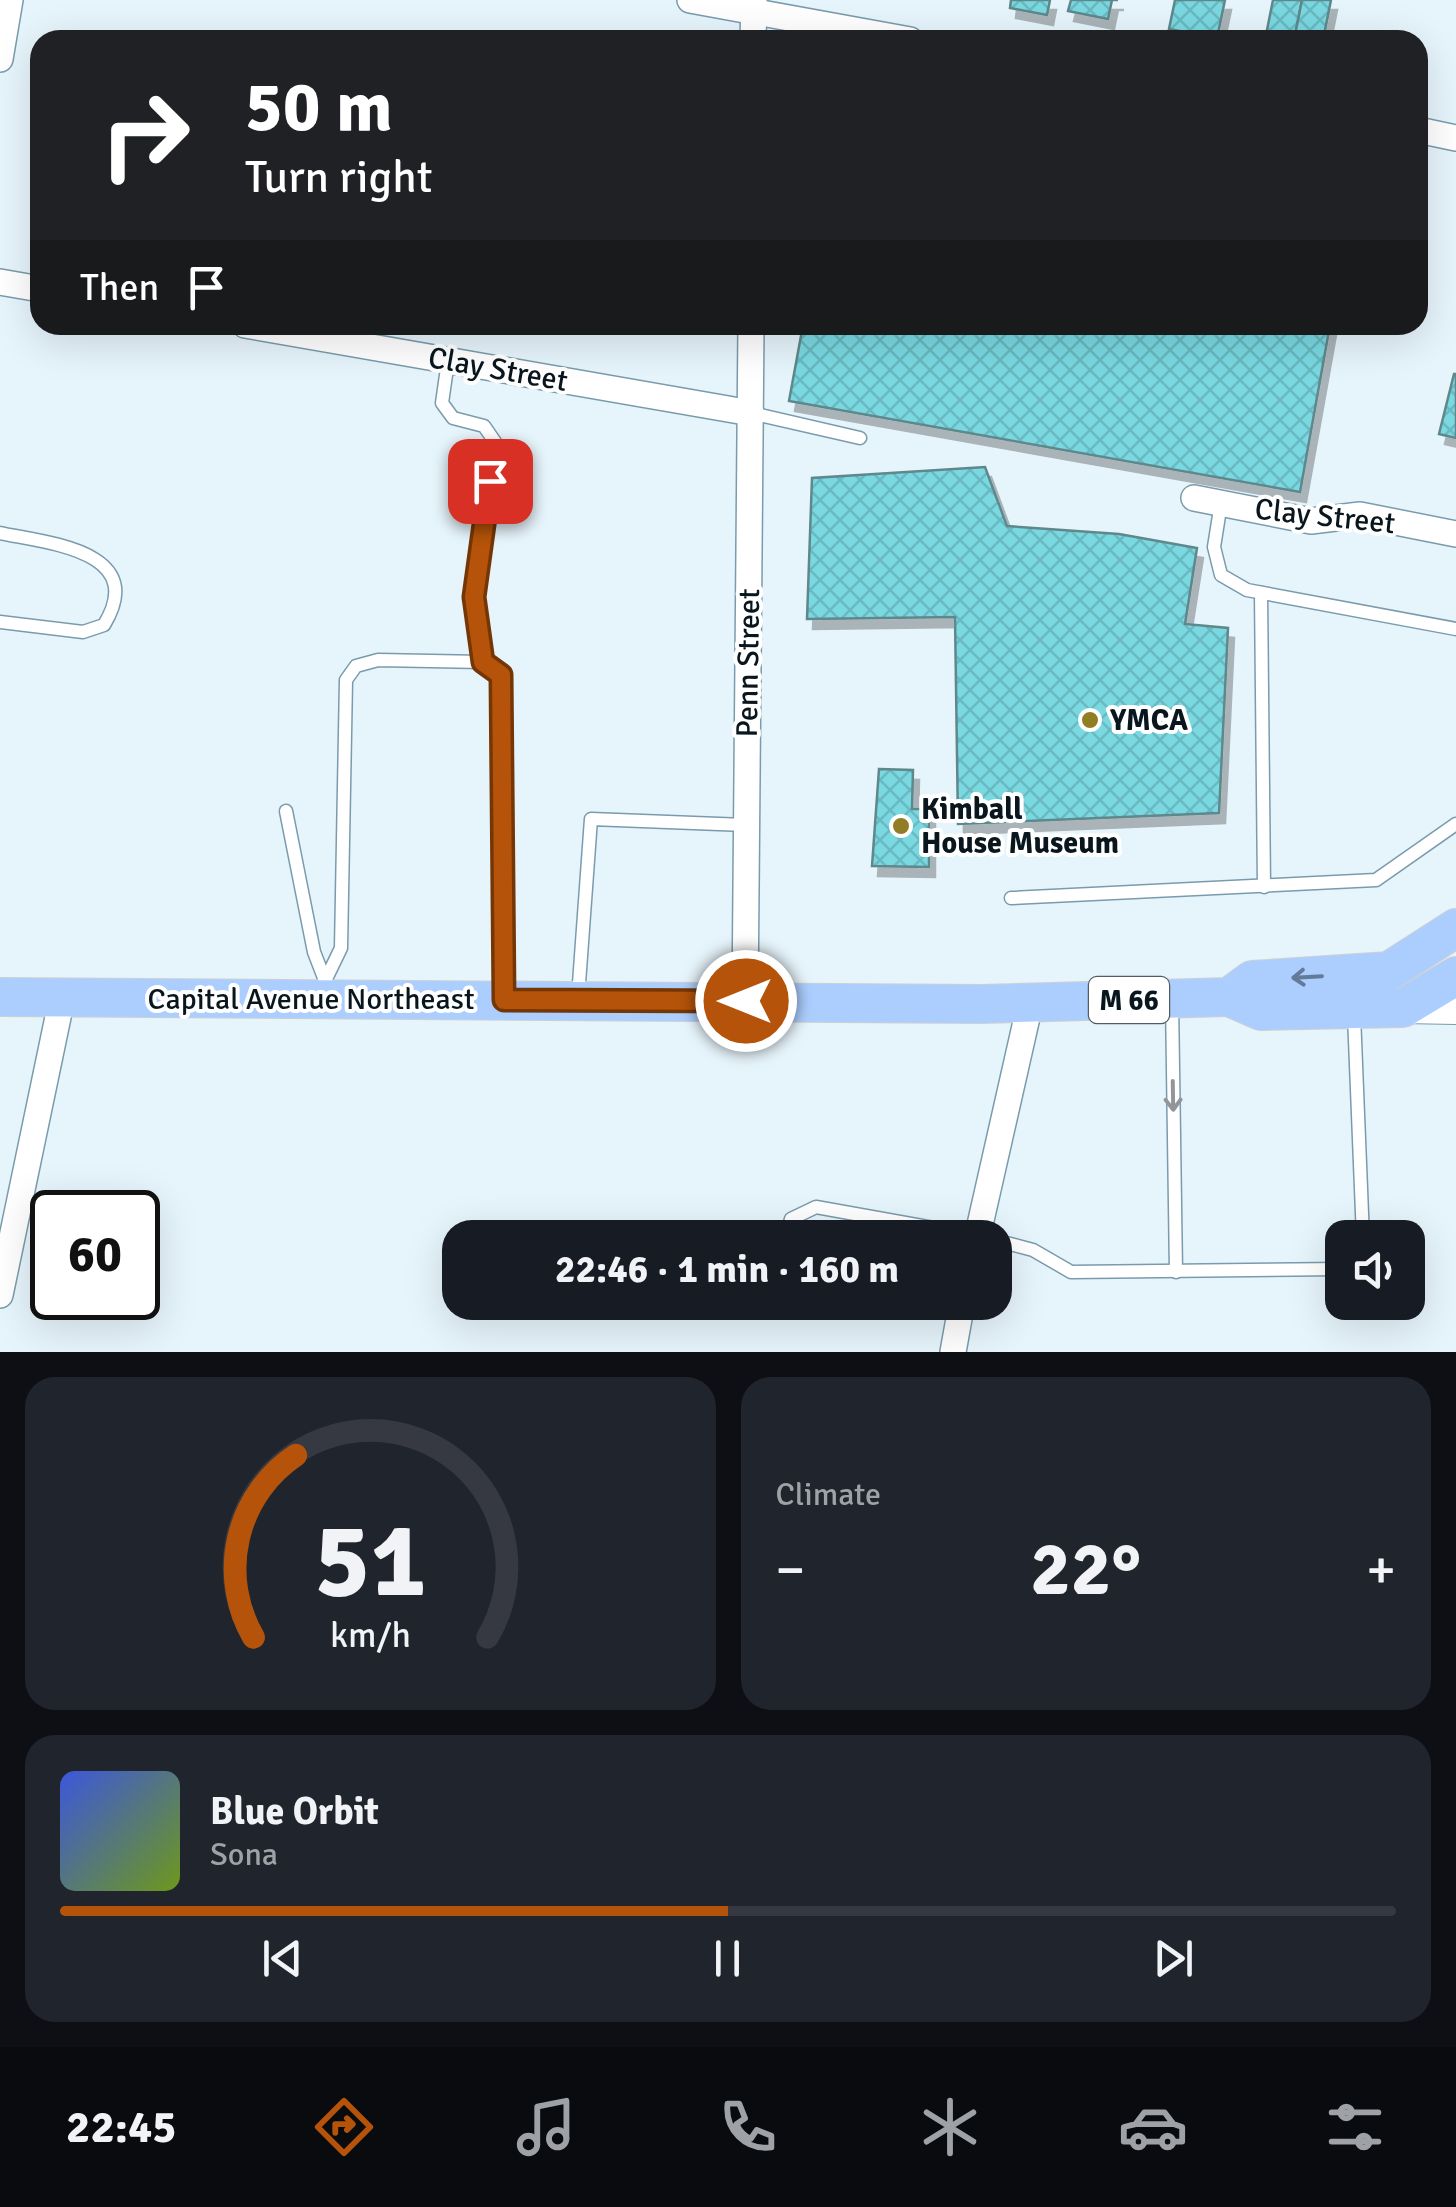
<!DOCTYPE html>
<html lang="en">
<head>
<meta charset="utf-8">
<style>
	body { margin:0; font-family:Signika,sans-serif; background:#20242c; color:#f1f3f6; height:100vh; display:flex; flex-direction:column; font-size:38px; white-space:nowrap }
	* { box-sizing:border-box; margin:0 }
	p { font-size:32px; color:#9ea1a6 }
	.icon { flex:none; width:55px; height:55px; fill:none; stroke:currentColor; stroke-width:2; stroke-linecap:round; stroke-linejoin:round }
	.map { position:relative; height:1352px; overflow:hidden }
	.sheet { display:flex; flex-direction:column; gap:25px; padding:25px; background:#0d0f14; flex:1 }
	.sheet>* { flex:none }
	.hud { position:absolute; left:30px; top:30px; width:1398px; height:305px; border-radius:30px; box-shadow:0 10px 40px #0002; background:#202124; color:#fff; overflow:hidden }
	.buttons { position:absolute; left:1325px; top:1220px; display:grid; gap:20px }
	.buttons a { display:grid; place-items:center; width:100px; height:100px; border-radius:20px; background:#171b24; box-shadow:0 10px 40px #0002; font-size:50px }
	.speed { position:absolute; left:30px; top:1190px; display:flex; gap:20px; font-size:50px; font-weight:700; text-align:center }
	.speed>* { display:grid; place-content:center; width:130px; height:130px; border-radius:50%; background:#171b24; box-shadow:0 10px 40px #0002; line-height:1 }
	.speed .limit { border:5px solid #111; border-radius:15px; background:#fff; color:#111 }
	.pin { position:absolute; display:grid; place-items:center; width:85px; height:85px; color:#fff; margin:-42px; border-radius:20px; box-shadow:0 5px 15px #0006 }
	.me { position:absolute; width:110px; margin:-55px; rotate:270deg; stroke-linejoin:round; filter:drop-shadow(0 0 8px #0008) }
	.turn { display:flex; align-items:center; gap:35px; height:210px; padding:0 50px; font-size:45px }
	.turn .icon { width:130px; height:130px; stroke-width:2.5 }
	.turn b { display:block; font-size:70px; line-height:85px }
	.then { display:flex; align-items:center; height:95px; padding:0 50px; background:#0003; gap:20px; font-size:38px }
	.big { font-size:75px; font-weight:700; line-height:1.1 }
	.sheet .tile { flex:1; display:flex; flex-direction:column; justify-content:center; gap:15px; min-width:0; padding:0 35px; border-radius:30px; background:#20242c }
	.sheet .dial { align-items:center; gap:0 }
	.dial svg { height:260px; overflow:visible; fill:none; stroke:#363941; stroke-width:7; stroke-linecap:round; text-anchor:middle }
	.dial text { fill:#f1f3f6; stroke:none }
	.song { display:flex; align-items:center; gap:30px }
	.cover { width:120px; height:120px; border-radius:15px; background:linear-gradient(135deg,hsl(230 70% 55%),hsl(80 70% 35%)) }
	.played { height:10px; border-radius:5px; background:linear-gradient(90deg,#b45309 50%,#363941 50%) }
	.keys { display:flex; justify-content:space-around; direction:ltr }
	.heat { display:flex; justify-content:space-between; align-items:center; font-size:55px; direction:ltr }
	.sheet .tiles { flex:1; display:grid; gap:25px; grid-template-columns:1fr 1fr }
	.tile:last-child { grid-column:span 2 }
	.trip { position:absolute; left:442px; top:1220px; width:570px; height:100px; border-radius:30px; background:#171b24; box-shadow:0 10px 40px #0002; font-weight:700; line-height:100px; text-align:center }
	.tab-bar { display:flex; height:160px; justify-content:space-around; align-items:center; background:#090b0e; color:#9ea1a6 }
	.tab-bar .icon { width:70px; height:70px }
	.tab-bar .current { color:#b45309 }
	.tab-bar b { font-size:45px; color:#f1f3f6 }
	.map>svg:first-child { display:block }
</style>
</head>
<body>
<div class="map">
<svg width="1456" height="1352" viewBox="0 0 1456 1352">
	<defs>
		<pattern id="building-cross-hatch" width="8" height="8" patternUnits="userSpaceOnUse" patternTransform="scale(2.5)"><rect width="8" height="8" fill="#7ad8e1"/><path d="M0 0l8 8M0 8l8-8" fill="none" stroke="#68b9c1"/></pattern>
		<filter id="shadow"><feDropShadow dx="6" dy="10" stdDeviation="0" flood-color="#0004"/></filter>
	</defs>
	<rect width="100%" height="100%" fill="#e6f4fb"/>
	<g fill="url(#building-cross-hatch)" stroke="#5f888c" stroke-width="2.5" filter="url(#shadow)">
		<path d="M1011 0H1050L1047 15 1010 8Z"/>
		<path d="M1071 0H1118H1112L1108 19 1068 11Z"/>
		<path d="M1175 0H1225L1217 38 1169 29Z"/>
		<path d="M1273 0H1302L1294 40H1265Z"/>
		<path d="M1302 0H1331L1323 40H1294Z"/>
		<path d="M803 325H1330L1300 492 789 401Z"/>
		<path d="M1454 374H1456V438L1439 434Z"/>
		<path d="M985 467 1007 526 1119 534 1197 548 1185 624 1228 628 1219 813 958 824 955 617 807 619 812 478Z"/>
		<path d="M879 769 913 770 912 809H929V867L872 866Z"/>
	</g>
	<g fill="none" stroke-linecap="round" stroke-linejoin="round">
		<defs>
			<g id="service">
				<path d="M448 361 442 403 453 418 484 426 495 442 474 597 483 662"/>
				<path d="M751 413 860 438"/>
				<path d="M1221 503 1214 547 1221 575 1247 590 1456 629"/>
				<path d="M0 533C48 543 149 551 104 625L83 632 0 622"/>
				<path d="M1261 593 1264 887"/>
				<path d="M286 811 314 952 326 983"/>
				<path d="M1011 898 1376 880 1456 824"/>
				<path d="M326 979 341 948 346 680 356 666 378 660 483 662 501 675 503 997"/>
				<path d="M578 997 591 819 745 825"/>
				<path d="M1172 1001 1176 1272"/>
				<path d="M1354 1015 1363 1238"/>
				<path d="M786 1238 791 1219 816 1207 978 1236"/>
				<path d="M995 1240 1033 1250 1071 1272 1342 1269"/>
			</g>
			<g id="minor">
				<path d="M690 0 910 40"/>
				<path d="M753 40 754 0"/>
				<path d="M0 59 10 0"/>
				<path d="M1418 130 1456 138"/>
				<path d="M0 282 40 289"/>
				<path d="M245 325 751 413"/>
				<path d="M1194 498 1311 521 1360 515 1456 534"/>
				<path d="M745 1001 751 325"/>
				<path d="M977 1238 1030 1004"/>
				<path d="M0 1295 62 998"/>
				<path d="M953 1352 962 1302"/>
			</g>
			<path id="tertiary" d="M1403 1008 1456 1009"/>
			<g id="primary">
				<path d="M0 997 981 1004 1229 997 1252 980 1389 971 1456 928"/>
				<path d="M1229 997 1261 1011 1403 1008 1456 976"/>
			</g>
		</defs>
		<use href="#service" stroke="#7a9bad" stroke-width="15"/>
		<use href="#minor" stroke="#7a9bad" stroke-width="28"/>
		<use href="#tertiary" stroke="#7a9bad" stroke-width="32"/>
		<use href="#primary" stroke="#ced0d2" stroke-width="40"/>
		<use href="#service" stroke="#fff" stroke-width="12"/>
		<use href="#minor" stroke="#fff" stroke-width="25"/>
		<use href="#tertiary" stroke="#fff" stroke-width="30"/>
		<use href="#primary" stroke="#acceff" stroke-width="38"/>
	</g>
	<defs><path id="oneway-shaft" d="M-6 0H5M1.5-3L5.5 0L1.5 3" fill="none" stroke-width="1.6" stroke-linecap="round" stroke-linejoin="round" transform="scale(2.5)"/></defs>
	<use stroke="#637b99" href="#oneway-shaft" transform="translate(1307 977) rotate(177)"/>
	<use stroke="#909699" href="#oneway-shaft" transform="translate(1173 1096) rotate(89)"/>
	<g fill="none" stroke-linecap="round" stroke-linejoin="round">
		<defs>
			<path id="route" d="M490 481 474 597 483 662 501 675 504 1000 746 1001"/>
		</defs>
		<use href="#route" stroke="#753606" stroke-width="25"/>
		<use href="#route" stroke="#b45309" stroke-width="18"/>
	</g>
	<g fill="#917d24" stroke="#fff" stroke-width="4">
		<circle cx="1090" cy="720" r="10"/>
		<circle cx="901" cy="826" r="10"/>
	</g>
	<g text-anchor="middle" stroke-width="8" stroke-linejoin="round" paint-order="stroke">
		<rect fill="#fff" stroke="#535c61" stroke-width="2.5" x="1089" y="977" width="80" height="46" rx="8"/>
		<g font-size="28" font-weight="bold" fill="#09161d">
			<text x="1129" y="1010">M 66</text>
		</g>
		<g font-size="30" fill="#09161d" stroke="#fff">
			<text transform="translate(498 369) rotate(10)" y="10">Clay Street</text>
			<text transform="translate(1325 516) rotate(6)" y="10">Clay Street</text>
			<text transform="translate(748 663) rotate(-89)" y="10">Penn Street</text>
			<text x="311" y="1009">Capital Avenue Northeast</text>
		</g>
		<g font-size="30" font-weight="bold" fill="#09161d" stroke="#fff" text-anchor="start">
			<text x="1110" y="730">YMCA</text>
			<text x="921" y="819">Kimball<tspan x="921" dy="34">House Museum</tspan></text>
		</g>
	</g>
</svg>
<div class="buttons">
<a><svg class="icon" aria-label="sound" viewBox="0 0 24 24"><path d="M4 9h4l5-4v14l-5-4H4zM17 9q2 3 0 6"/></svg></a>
</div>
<div class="speed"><div class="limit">60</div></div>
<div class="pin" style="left:490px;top:481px;background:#d93025"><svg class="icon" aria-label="arrive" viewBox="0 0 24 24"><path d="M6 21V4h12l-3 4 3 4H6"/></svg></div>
<svg class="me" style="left:746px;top:1001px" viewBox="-20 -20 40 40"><circle r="17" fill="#b45309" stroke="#fff" stroke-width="3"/><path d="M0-11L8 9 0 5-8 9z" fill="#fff"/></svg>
<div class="trip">22:46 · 1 min · 160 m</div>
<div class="hud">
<div class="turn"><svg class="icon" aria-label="right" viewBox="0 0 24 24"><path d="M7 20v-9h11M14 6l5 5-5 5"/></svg><div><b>50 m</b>Turn right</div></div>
<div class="then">Then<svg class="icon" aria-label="arrive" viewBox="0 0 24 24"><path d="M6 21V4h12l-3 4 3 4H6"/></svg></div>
</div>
</div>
<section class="sheet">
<div class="tiles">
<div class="tile dial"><svg viewBox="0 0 100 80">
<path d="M14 69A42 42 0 1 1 86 69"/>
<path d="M14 69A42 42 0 0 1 27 13" stroke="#b45309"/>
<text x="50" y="56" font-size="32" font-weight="700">51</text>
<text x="50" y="72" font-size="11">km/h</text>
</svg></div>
<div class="tile"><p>Climate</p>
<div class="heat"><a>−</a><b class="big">22°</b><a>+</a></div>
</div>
<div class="tile">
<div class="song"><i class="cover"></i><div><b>Blue Orbit</b><p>Sona</p></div></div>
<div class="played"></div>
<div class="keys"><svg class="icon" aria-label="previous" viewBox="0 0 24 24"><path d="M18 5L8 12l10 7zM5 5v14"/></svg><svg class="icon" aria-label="pause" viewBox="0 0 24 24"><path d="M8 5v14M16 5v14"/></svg><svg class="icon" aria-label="next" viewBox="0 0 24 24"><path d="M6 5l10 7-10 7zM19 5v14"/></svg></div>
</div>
</div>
</section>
<nav class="tab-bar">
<b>22:45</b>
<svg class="icon current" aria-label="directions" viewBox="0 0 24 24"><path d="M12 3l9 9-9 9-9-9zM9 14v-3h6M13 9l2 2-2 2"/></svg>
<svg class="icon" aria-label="music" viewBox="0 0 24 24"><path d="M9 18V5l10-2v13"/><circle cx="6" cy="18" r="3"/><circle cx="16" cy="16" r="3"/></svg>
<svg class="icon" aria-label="phone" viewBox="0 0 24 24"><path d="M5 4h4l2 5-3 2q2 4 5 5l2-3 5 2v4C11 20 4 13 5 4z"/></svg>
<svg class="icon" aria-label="climate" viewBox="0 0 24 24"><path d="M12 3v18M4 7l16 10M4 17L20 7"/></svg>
<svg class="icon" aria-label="car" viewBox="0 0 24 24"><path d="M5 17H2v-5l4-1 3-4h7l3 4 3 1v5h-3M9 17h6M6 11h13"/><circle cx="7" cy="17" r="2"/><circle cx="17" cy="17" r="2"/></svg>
<svg class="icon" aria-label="filters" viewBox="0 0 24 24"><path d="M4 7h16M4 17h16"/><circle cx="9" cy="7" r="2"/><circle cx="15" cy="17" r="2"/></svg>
</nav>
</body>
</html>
